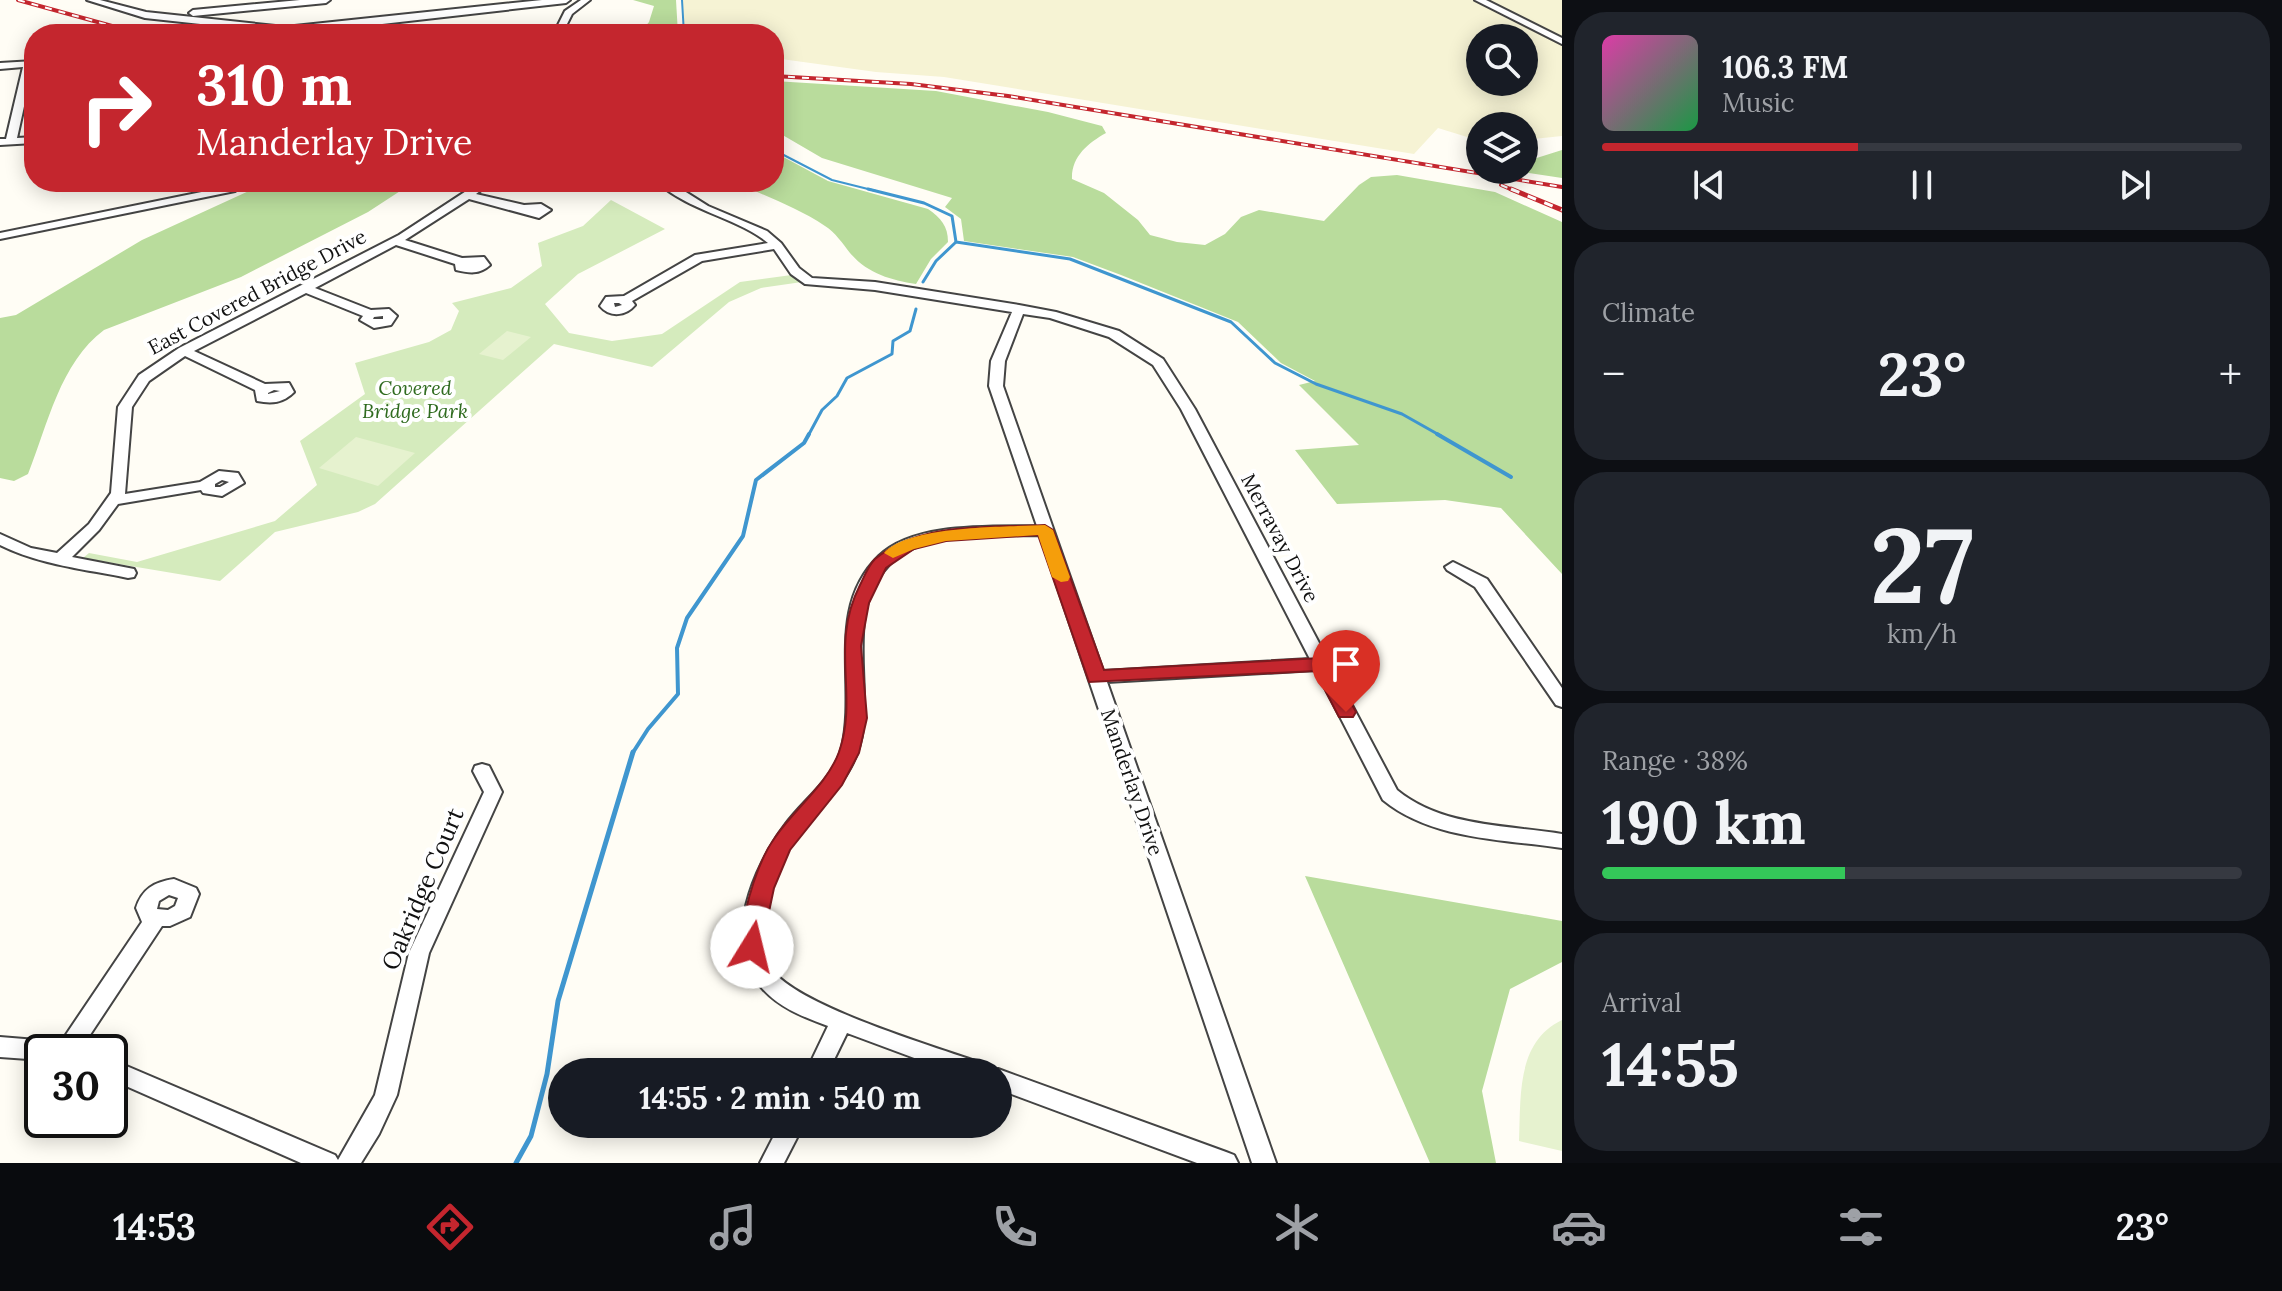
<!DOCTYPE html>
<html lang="en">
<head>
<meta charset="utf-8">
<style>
	body { margin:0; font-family:Lora,serif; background:#20242c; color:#f1f3f6; height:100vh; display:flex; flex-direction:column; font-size:30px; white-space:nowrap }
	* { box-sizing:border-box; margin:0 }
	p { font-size:26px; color:#9ea1a6 }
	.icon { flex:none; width:44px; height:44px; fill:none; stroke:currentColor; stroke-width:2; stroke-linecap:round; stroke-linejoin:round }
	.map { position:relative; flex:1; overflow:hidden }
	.details { display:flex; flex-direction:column; gap:12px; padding:12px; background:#0d0f14; width:720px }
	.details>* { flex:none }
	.banner { position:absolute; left:24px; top:24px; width:760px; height:168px; border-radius:32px; box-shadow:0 4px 20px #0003; background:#c4262e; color:#fff; overflow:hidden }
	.controls { position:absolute; left:1466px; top:24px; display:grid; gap:16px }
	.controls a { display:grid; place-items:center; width:72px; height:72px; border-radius:50%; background:#171b24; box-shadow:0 4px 20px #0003; font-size:40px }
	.speed { position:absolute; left:24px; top:1034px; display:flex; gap:16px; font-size:40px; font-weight:700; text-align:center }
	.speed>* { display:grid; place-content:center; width:104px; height:104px; border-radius:50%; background:#171b24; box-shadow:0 4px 20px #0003; line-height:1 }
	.speed .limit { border:4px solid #111; border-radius:12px; background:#fff; color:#111 }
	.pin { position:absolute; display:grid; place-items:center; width:68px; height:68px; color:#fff; margin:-82px -34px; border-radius:50% 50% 50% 0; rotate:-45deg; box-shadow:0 0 8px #0007 }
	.pin .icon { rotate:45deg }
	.me { position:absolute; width:88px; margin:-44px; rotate:9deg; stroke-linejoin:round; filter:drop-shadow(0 0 6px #0008) }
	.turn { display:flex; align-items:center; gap:28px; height:168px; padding:0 40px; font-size:36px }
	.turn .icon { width:104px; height:104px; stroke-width:2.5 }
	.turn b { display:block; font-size:56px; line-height:68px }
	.big { font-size:60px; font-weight:700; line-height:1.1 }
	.details .widget { flex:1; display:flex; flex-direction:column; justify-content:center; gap:12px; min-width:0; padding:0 28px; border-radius:32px; background:#20242c }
	.details .dial { align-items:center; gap:0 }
	.dial b { font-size:104px; line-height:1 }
	.song { display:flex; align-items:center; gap:24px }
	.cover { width:96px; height:96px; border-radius:12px; background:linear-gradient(135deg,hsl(320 70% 55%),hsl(140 70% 35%)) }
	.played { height:8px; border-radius:4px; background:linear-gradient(90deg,#c4262e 40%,#363941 40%) }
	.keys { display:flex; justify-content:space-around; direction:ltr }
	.heat { display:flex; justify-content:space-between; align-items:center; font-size:44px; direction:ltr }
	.charge { height:12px; border-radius:6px; background:linear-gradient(90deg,#34c759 38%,#363941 0) }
	.trip { position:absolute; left:548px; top:1058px; width:464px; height:80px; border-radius:40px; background:#171b24; box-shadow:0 4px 20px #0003; font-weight:700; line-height:80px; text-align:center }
	.tab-bar { display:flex; height:128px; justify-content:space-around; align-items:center; background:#090b0e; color:#9ea1a6 }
	.tab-bar .icon { width:56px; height:56px }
	.tab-bar .current { color:#c4262e }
	.tab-bar b { font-size:36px; color:#f1f3f6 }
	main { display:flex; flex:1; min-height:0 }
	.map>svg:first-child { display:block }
</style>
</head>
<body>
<main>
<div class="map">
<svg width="1562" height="1163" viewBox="0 0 1562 1163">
	<rect width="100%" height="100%" fill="#fffdf5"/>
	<path fill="#f6f3d4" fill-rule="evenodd" d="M682 0H1562V136L1524 140V126H1480V141L1438 128 1414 154 944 77 876 72 774 58V34H684ZM1480 38H1524V82H1480Z"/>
	<path fill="#d5ebbd" d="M611 200 665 229 578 274 545 304 569 333 612 341 662 334 740 282 799 274 809 281 761 288 729 302 652 367 554 344 375 504 358 512 275 532 220 581 83 558 89 553 137 562 275 521 317 485 300 441 365 394 355 363 429 342 451 330 459 311 452 303 511 288 542 266 538 243 583 226Z"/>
	<g fill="#b9dc9c">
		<path d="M633 0H676L678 34H639L649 22 654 6Z"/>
		<path d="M774 81 936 91 1048 112 1102 126 1106 133C1088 143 1071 157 1072 179L1104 193 1138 220 1150 235 1177 242 1205 245 1225 234 1241 217 1259 210 1324 221 1359 185 1371 177 1397 175 1495 192 1562 222V574L1501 508 1445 500 1337 504 1295 450 1359 445 1299 385 1315 381 1281 363 1238 322 1121 275 1073 257 964 241 961 219 945 207 952 198 822 158 774 130Z"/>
		<path d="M1562 150V178L1510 170H1524V162Z"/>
		<path d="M774 152 828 181 928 209C941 218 948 226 948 242L931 259 916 284C891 280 868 274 850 253 843 244 835 232 825 226 797 207 766 197 736 182H774Z"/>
		<path d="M414 182 368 212 241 277 104 330C60 363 48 424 28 474L14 481 0 478V318L16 315 142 240 251 190 252 183Z"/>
		<path d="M1305 876 1562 921V962L1510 989 1482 1091 1496 1163H1430Z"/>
	</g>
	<g fill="#e6f2cf">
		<path d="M507 331 531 337 503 360 479 354Z"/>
		<path d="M356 437 415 453 378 486 319 468Z"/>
		<path d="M1562 1020V1151L1519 1141C1521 1097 1516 1042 1562 1020Z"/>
	</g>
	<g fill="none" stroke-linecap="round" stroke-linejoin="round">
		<g stroke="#3f96cf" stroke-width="2">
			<path d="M682 0 684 34"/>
			<path d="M774 150 832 180 876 191"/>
		</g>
		<g stroke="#3f96cf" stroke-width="3">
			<path d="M868 189 924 203 952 216 956 242 1070 259 1231 322 1275 363 1316 384 1402 414 1441 436"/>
			<path d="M923 282 936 261 956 242"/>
			<path d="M808 436 822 410 837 396 847 378 892 354 893 341 910 331 916 309"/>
		</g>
		<g stroke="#3f96cf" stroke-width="4">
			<path d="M1437 434 1511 477"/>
			<path d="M632 754 648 729 678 694 677 648 687 618 743 536 756 480 804 443 809 434"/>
		</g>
		<path stroke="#3f96cf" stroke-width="5" d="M516 1163 531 1136 547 1074 558 1001 633 752"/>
		<defs>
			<g id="street">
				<path d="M87 0H100L146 12 285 27 542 0H570L566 3 294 34 145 18Z"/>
				<path d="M300 0H330L326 3 193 16 189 13 193 10Z"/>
				<path d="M581 0H590L572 14 565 28 602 26 606 29 605 31 508 34 512 31 556 29 565 11Z"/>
				<path d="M1475 0H1486L1562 38V44Z"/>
				<path d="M34 61 17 138 34 137V143L0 145V139H6L23 67 0 69V63Z"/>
				<path d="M480 182H492L476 194 524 205 541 204 551 210 539 218 469 199 405 240 462 258 484 257 490 265C479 275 469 273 456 270L455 264 396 245 315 288 371 310 389 309 397 316 391 325 374 328 360 320 363 316 306 293 194 351 265 384 289 383 294 392C283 403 272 404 257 401L255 390 185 356 149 381 132 407 125 494 200 482 219 471 238 473 244 483 222 496 203 493 201 490 118 504 99 530 72 557 134 569 136 573 134 577 128 578C85 569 40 565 0 545V534L31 548 57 553 89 524 111 493 118 407 139 375 179 348 399 235ZM383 316V319H373L374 317ZM274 390 280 391 268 394V393ZM222 480 229 482 220 487H215V484Z"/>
				<path d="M657 182H670L708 206 767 231 781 243 799 268 812 278 875 282 1019 305 1056 312 1119 331 1163 359 1195 409 1397 790C1442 827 1507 825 1562 834V848C1502 839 1432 840 1383 800L1316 670 1107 682 1276 1163H1252L1040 535C995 536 921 530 889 565 847 610 869 673 863 728 858 775 825 799 798 835 781 858 771 885 766 912 762 930 762 950 770 966 788 1004 942 1049 987 1065L990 1072 998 1069 1226 1152 1234 1155 1238 1163H1197L998 1089V1072H952L847 1033 828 1072H806L828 1026C804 1017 779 1008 761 987 721 942 754 866 785 825 803 800 834 779 842 747 857 684 825 608 879 556 914 522 990 527 1037 526L989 386 991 361 1012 312 875 290 805 284 791 274 774 249 702 261 632 301 635 305C626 316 610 318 600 306L606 297 624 296 695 255 768 243C738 218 689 211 657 182ZM614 303H619L622 305 615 307ZM1023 314 1050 318 1109 337 1153 365 1181 409 1310 659 1103 671 1003 386 1005 361Z"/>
				<path d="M231 186 236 189 235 191 0 239V233Z"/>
				<path d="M1453 562 1487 579 1562 688V707L1556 705 1475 587 1447 570 1445 567Z"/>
				<path d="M482 764 489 766 502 792 429 953 397 1095 379 1134 361 1163H301L110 1079V1059L335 1155 338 1160 375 1095 409 953 484 792 473 771 475 766Z"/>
				<path d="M174 879 196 888 199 894 190 917 170 926H162L80 1050 81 1052H42V1060L0 1057V1037L61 1042 142 922 136 908C142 889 154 882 174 879ZM169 895 178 898 175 906 168 910 157 909 159 901Z"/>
				<path d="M780 1124H804L784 1163H760Z"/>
			</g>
		</defs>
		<use href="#street" stroke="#444" stroke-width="4"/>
		<use href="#street" fill="#fff" fill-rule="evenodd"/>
		<defs>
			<g id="rail-far1">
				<path d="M18 0 141 34"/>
				<path d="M774 76 911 84 1008 96 1562 187"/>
				<path d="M1501 185 1515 191"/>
			</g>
			<path id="rail" d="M1511 189 1562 210"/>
		</defs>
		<use href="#rail-far1" stroke="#c4262e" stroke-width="4"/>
		<use href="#rail" stroke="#c4262e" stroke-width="5"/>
		<use href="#rail-far1" stroke="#fff" stroke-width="2" stroke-dasharray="7" stroke-linecap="butt"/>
		<use href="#rail" stroke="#fff" stroke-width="3" stroke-dasharray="9" stroke-linecap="butt"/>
	</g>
	<path fill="#c4262e" stroke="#7f191e" stroke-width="2" d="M1045 525 1053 530 1104 670 1321 658 1328 660 1356 712 1353 717H1339L1315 671 1089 682 1038 535 946 541 914 549 886 568 869 603 861 646 867 718 859 753 842 785 790 850 774 888 760 954 752 957 743 954C737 941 742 926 745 913 751 888 759 860 774 839 793 810 827 785 839 752 859 695 829 646 860 585 864 577 868 566 875 559 921 521 989 528 1045 525Z"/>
	<path fill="#f59e0b" d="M1045 525 1053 530 1070 577 1068 581 1061 582 1052 577 1038 535 946 541 914 549 893 558 884 553C908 525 1007 527 1045 525Z"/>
	<g text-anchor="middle" stroke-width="8" stroke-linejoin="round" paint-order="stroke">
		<g font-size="20" fill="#111" stroke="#fff">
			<text transform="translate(257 292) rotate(-28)" y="7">East Covered Bridge Drive</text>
			<text transform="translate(1280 538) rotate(62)" y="7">Merravay Drive</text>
			<text transform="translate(1132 782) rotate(71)" y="7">Manderlay Drive</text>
		</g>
		<g font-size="20" font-style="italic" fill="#2f6b1f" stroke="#fff">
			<text x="415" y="395">Covered<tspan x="415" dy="23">Bridge Park</tspan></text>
		</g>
		<g font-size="24" fill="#111" stroke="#fff">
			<text transform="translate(423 889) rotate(-67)" y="8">Oakridge Court</text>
		</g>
	</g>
</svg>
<div class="controls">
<a><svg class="icon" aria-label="search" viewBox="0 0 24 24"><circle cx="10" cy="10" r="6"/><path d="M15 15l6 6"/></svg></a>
<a><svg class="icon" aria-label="layers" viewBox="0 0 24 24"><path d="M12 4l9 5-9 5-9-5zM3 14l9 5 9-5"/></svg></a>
</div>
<div class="speed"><div class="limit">30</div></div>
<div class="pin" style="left:1346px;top:712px;background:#d93025"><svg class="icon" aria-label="arrive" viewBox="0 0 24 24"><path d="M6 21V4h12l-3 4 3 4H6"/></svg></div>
<svg class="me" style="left:752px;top:947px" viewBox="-20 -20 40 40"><circle r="19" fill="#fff"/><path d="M0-13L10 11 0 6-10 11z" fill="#c4262e"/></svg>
<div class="trip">14:55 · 2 min · 540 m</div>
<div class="banner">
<div class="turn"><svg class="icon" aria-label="right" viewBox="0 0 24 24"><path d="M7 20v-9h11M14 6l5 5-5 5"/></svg><div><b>310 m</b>Manderlay Drive</div></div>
</div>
</div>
<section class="details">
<div class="widget">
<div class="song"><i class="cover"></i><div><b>106.3 FM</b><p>Music</p></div></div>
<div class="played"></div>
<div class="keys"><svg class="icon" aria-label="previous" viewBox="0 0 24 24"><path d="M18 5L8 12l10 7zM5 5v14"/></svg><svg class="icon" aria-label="pause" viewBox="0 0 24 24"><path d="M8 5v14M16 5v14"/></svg><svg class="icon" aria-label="next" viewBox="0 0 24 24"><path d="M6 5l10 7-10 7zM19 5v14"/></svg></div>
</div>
<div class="widget"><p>Climate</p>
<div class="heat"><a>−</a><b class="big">23°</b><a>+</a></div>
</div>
<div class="widget dial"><b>27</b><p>km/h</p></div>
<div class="widget"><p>Range · 38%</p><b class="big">190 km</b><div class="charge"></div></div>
<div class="widget"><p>Arrival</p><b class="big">14:55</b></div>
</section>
</main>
<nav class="tab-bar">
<b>14:53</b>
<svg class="icon current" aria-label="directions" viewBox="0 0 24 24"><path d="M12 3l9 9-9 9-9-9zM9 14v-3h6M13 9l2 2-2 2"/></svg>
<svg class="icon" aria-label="music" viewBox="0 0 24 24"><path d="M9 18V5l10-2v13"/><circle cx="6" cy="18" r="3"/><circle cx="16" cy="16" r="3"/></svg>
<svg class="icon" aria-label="phone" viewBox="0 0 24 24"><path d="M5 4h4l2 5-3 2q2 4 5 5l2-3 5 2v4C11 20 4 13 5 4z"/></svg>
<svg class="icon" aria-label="climate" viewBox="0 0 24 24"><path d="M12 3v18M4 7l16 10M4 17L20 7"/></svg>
<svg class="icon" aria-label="car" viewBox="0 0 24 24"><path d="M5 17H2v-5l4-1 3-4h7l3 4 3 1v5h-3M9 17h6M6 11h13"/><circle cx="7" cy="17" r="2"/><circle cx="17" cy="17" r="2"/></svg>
<svg class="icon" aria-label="filters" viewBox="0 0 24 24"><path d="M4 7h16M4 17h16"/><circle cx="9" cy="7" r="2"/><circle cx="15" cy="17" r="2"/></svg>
<b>23°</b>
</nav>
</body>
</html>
